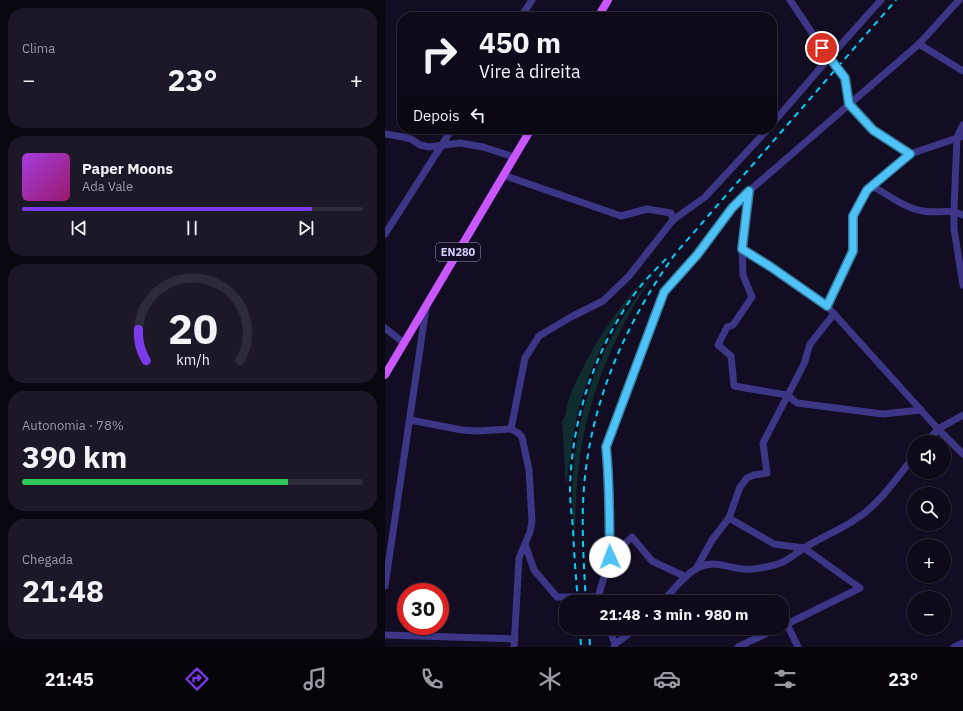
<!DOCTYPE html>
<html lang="pt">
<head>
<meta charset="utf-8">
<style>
	body { margin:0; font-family:"IBM Plex Sans",sans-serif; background:#1c1827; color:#f1f3f6; height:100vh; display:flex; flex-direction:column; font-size:15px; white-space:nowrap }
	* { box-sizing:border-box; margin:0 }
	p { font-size:13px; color:#9b9aa2 }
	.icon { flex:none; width:22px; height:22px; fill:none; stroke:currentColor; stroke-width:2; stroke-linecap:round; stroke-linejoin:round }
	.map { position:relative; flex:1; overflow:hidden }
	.side { display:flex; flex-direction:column; gap:8px; padding:8px; background:#08060e; width:385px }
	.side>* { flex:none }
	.banner { position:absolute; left:12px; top:12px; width:380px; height:122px; border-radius:16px; box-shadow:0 1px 3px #0004,0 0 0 1px #2e2b39; background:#0e0a1a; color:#f1f3f6; overflow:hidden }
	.buttons { position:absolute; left:522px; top:435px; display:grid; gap:8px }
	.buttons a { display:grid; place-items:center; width:44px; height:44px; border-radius:50%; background:#0e0a1a; box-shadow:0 1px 3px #0004,0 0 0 1px #2e2b39; font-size:20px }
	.speed { position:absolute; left:12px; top:583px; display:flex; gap:8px; font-size:20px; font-weight:700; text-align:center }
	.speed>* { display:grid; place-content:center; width:52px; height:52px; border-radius:50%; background:#0e0a1a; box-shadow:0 1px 3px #0004,0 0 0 1px #2e2b39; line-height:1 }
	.speed .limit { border:6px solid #d22; background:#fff; color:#111 }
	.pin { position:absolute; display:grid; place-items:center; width:34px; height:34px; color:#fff; margin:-17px; border:2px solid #fff; border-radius:50%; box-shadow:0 1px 4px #0007 }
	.me { position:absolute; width:44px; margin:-22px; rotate:358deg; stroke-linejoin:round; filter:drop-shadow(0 0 3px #0008) }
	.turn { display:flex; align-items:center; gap:14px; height:84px; padding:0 16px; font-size:18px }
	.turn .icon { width:52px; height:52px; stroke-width:2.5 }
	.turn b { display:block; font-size:28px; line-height:34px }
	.then { display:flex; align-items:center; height:38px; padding:0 16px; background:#0003; gap:8px; font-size:15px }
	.big { font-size:30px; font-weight:700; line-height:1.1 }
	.side .card { flex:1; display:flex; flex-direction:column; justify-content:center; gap:6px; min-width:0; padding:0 14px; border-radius:16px; background:#1c1827 }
	.side .dial { align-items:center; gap:0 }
	.dial svg { height:104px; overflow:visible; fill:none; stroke:#2e2b39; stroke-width:7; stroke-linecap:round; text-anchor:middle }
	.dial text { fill:#f1f3f6; stroke:none }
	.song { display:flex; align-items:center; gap:12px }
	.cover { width:48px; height:48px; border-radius:6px; background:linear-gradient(135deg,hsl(280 70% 55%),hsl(320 70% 35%)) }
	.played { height:4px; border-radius:2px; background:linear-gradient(90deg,#7c3aed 85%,#2e2b39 85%) }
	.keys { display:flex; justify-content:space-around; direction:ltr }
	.heat { display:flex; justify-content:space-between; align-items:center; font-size:22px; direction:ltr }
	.charge { height:6px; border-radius:3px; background:linear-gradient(90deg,#34c759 78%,#2e2b39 0) }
	.trip { position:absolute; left:174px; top:595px; width:230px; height:40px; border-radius:16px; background:#0e0a1a; box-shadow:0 1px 3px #0004,0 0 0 1px #2e2b39; font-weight:700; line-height:40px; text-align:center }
	.tabs { display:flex; height:64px; justify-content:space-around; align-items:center; background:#06040a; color:#9b9aa2 }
	.tabs .icon { width:28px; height:28px }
	.tabs .active { color:#7c3aed }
	.tabs b { font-size:18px; color:#f1f3f6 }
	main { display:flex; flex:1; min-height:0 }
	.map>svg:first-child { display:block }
</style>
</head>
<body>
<main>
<section class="side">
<div class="card"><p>Clima</p>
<div class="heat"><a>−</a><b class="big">23°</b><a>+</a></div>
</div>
<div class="card">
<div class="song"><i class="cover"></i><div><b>Paper Moons</b><p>Ada Vale</p></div></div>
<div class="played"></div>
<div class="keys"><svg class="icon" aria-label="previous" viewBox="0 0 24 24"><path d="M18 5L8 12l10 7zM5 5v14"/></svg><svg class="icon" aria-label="pause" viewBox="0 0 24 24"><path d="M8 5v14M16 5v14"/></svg><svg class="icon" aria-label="next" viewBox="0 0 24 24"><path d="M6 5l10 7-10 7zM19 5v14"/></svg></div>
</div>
<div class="card dial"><svg viewBox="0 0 100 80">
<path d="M14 69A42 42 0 1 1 86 69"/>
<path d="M14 69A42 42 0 0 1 8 45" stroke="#7c3aed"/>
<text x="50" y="56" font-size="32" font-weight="700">20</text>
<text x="50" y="72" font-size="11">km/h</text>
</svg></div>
<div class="card"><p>Autonomia · 78%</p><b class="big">390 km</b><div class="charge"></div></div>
<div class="card"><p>Chegada</p><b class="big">21:48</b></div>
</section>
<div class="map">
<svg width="578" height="647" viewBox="0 0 578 647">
	<rect width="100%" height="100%" fill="#120d23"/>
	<g fill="#0f2d2e">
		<path d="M270 268C230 313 201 367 190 426 186 446 184 467 181 487L177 421C181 416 181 413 182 407 184 397 188 387 193 378 212 337 238 300 270 268Z"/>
		<path d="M270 273C232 327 204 392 195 457 191 486 190 516 190 545 179 443 204 352 270 273Z"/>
	</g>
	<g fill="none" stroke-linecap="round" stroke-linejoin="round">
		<g stroke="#3d3585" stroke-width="7">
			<path d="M405 0 444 58 460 78 465 104 488 130 525 154 578 136"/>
			<path d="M136 17 147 0"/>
			<path d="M534 44 574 0"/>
			<path d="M387 124 444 58 496 0"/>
			<path d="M578 125 572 137 569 211V229L578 285"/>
			<path d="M0 134 18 137 26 139 35 145 44 147 75 143 98 147 129 157"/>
			<path d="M118 175 236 216 262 209 286 213 288 220 320 197 383 129"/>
			<path d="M487 186C502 194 521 209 538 211 553 214 562 208 578 215"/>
			<path d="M0 234 67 129"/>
			<path d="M357 249 386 267 442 306 553 429 578 454"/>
			<path d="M442 306 468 251V216L482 190 525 154"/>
			<path d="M0 328 19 343"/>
			<path d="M536 410 498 414 412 403 402 395 349 386 346 356 333 345 342 327 348 325 367 297 358 275 357 249 364 191 534 44 578 71"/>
			<path d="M25 420 77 430 92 431 126 429 133 433 137 437 144 470 147 521 145 532 134 558 129 647"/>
			<path d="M126 429 140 358 154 336 186 317 218 301 244 276 288 220"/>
			<path d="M542 442 553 429 578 415"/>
			<path d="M344 518 389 544 419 548 475 588 402 624 413 647"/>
			<path d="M140 544 149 570 172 597H213L225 557 247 537 267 561 301 577"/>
			<path d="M225 557C223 521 225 484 221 447L279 292 312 255 347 208 364 191"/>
			<path d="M311 569 327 540 344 518 355 487 362 478 369 475 382 473 378 443 419 364 425 344 449 314"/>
			<path d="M0 586 41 308"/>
			<path d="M277 602C288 591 298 576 312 568 330 559 341 568 359 569 369 570 389 566 398 562 408 557 416 549 426 544 441 535 457 529 471 519 495 504 511 478 529 457"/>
			<path d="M224 628 230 644"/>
			<path d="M0 635 130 639"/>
			<path d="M229 647 230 644 252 628"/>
			<path d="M353 647 393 628"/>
			<path d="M569 647 578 643"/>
		</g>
		<g stroke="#ca56ff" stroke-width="8">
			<path d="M213 17 223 0"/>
			<path d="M0 375 146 129"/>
		</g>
		<g stroke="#00d2fa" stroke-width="2" stroke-dasharray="6 5" stroke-linecap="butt">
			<path d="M193 602C191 578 189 554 188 529 187 516 185 503 185 490 186 423 208 355 246 299 256 284 269 271 282 258"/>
			<path d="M201 602C199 570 197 537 198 505 201 413 237 328 290 254L511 0"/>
			<path d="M195 628 196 647"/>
			<path d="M204 628 205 647"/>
		</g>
	</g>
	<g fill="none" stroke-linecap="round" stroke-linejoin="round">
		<defs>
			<path id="route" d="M225 557C224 521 225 484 221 447L279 292 312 255 347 208 364 191 357 249 386 267 442 306 468 251V216L482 190 525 154 488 130 464 104 460 78 437 48"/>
		</defs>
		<use href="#route" stroke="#337fa1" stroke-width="10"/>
		<use href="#route" stroke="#4fc3f7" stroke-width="7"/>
	</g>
	<g text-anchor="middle" stroke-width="4" stroke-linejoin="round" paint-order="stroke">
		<rect fill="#120d23" stroke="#9c95bd" stroke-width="1" x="51" y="243" width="44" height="18" rx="3"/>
		<g font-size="11" font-weight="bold" fill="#d7cfff">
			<text x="73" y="256">EN280</text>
		</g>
	</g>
</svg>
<div class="buttons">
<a><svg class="icon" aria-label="sound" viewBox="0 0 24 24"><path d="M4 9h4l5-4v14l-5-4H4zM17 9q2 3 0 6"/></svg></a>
<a><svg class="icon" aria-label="search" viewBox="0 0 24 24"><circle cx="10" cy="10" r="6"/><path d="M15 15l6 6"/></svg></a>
<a>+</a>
<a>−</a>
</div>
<div class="speed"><div class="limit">30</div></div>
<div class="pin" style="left:437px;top:48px;background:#d93025"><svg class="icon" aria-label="arrive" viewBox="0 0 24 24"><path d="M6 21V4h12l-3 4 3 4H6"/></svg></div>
<svg class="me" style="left:225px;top:557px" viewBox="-20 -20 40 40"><circle r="19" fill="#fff"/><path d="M0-13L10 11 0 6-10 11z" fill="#4fc3f7"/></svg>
<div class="trip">21:48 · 3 min · 980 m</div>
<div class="banner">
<div class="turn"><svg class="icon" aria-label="right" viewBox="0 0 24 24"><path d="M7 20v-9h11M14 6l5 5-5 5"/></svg><div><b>450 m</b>Vire à direita</div></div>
<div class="then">Depois<svg class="icon" aria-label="left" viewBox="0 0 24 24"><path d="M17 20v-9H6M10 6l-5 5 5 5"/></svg></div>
</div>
</div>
</main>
<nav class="tabs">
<b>21:45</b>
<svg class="icon active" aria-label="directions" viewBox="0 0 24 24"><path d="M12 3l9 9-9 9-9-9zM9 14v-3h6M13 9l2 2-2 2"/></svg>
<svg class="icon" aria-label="music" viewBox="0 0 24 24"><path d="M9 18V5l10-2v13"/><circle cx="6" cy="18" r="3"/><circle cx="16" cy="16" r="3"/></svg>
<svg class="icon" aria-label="phone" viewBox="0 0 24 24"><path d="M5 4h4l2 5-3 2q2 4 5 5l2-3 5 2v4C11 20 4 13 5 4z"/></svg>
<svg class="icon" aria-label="climate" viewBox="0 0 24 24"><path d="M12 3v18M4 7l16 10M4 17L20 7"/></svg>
<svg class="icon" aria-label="car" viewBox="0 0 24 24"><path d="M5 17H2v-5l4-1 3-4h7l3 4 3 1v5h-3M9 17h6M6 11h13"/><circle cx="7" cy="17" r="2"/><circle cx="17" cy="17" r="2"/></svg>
<svg class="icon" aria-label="filters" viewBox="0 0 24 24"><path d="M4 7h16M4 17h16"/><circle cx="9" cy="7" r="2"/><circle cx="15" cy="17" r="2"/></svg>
<b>23°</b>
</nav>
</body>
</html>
